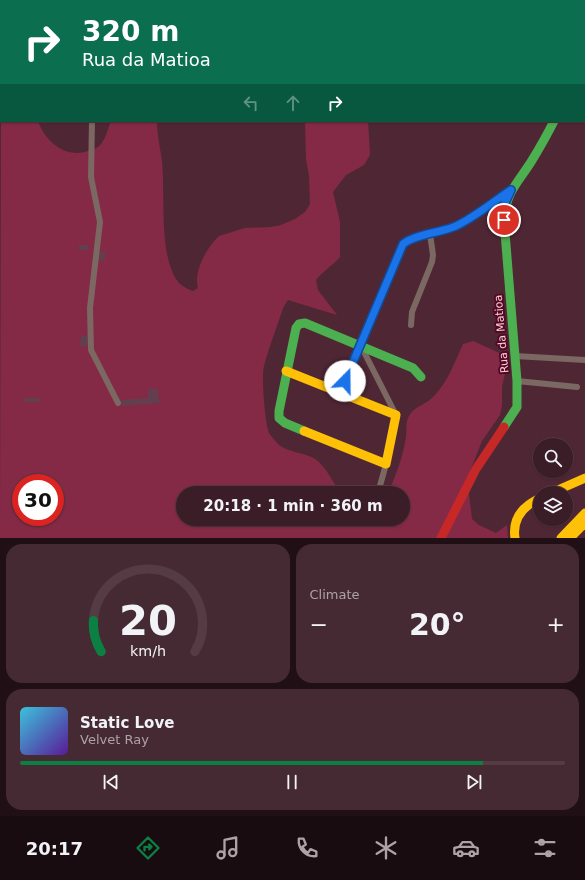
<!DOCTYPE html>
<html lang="en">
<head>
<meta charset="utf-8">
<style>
	body { margin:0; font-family:"DejaVu Sans",sans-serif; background:#462a33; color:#f1f3f6; height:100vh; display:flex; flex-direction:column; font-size:15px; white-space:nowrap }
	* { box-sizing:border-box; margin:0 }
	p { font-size:13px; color:#aca2a7 }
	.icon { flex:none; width:22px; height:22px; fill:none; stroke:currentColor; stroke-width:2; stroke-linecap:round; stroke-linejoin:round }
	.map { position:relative; height:538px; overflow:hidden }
	.sheet { display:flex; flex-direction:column; gap:6px; padding:6px; background:#201015; flex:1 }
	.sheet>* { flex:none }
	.banner { position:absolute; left:0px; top:0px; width:585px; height:122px; box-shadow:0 1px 3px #0004,0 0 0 1px #543b44; background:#0b6e4f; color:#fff; overflow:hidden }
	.tools { position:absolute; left:533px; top:438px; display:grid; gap:8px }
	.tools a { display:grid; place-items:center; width:40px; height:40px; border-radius:50%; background:#3b1d27; box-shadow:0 1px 3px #0004,0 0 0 1px #543b44; font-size:20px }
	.speed { position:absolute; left:12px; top:474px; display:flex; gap:8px; font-size:20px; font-weight:700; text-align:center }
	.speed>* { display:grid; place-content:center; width:52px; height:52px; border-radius:50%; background:#3b1d27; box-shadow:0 1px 3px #0004,0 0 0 1px #543b44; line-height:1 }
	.speed .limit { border:6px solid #d22; background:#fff; color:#111 }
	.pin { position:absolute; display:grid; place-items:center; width:34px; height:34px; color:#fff; margin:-17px; border:2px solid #fff; border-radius:50%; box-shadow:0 1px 4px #0007 }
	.me { position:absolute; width:44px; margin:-22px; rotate:22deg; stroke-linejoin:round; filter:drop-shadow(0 0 3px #0008) }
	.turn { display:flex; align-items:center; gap:14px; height:84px; padding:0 16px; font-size:18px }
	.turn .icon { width:52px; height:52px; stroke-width:2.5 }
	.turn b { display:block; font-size:28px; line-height:34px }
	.lanes { display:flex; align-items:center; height:38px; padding:0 16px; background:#0003; justify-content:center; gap:20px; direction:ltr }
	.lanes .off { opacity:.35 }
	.big { font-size:30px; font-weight:700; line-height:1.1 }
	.sheet .card { flex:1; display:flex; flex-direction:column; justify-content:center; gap:6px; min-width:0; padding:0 14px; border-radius:16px; background:#462a33 }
	.sheet .dial { align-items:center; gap:0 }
	.dial svg { height:104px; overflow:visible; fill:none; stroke:#543b44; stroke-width:7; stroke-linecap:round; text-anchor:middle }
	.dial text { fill:#f1f3f6; stroke:none }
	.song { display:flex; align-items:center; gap:12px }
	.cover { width:48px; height:48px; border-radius:6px; background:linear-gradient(135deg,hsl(190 70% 55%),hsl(270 70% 35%)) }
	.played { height:4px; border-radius:2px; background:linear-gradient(90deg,#0b8043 85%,#543b44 85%) }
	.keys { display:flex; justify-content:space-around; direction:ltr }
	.heat { display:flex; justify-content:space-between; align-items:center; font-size:22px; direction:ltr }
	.sheet .tiles { flex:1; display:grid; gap:6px; grid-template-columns:1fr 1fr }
	.card:last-child { grid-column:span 2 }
	.trip { position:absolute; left:176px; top:486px; width:234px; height:40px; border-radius:20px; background:#3b1d27; box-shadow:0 1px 3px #0004,0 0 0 1px #543b44; font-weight:700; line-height:40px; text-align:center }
	.menu { display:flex; height:64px; justify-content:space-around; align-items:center; background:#180c10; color:#aca2a7 }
	.menu .icon { width:28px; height:28px }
	.menu .selected { color:#0b8043 }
	.menu b { font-size:18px; color:#f1f3f6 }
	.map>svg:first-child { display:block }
</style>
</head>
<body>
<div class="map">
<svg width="585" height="538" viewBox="0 0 585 538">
	<rect width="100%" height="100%" fill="#4f2734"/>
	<path fill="#852a46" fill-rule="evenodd" d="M1 98V121H38C46 143 67 160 91 150 95 149 99 147 101 144 106 138 108 128 111 121H157C157 135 160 147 162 161 165 193 160 242 172 271 176 282 182 287 193 291L198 288C193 272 207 247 219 236L245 228 271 227 281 225 295 219 305 212 310 204 309 176 306 159 305 121H368L370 155 364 165 346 175 333 192 340 222V257C332 266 323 271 316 280L318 290 337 315 288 300 283 308C277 327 269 347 264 366 261 376 265 423 269 433 271 436 276 442 279 445 289 453 304 452 315 459 327 467 332 482 341 493H183V519H403V493H388C396 475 403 457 406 437 407 430 405 423 409 416 414 406 428 404 435 395 448 381 455 362 463 344L473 341 506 356 507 366 502 386V405L500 415 482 441 467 479 472 519 479 525 496 533 507 525 508 538H0ZM21 483H55V517H21Z"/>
	<g fill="#633e4f">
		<rect x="79" y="245" width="9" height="5"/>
		<path d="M105 251V260L97 261V258H99V252Z"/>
		<path d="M81 336H88L87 346H80Z"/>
		<path d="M148 389H157L160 403 121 406 120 400 148 398Z"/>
		<rect x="23" y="398" width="17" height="4"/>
	</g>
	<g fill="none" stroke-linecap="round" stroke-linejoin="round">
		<g stroke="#7b6862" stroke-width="6">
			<path d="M267 0 268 1"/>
			<path d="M495 0V1"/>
			<path d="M241 1 247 0"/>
			<path d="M584 61 585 62"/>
			<path d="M584 73 585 71"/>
			<path d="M92 121 91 177 100 222 90 308 91 350 118 403"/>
			<path d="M411 325 412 312 432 262 433 255 430 234"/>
			<path d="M361 346 396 415"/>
			<path d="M515 356 585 360"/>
			<path d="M517 381 577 387"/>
			<path d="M340 393 403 244C416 233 439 233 456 226 475 217 493 202 511 190"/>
			<path d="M378 493 386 464"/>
		</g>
		<g stroke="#4caf50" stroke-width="9">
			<path d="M572 0 575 1"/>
			<path d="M504 427 517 407V381L504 220C506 192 517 184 531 162 539 149 547 135 554 121"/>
			<path d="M304 431 285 423 279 418V411L296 328 299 324 305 323 413 368 421 377"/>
		</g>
		<g stroke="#ffc107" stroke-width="9">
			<path d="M286 371 396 415 386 464 304 431"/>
			<path d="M551 493 585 478"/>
			<path d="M515 538C512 518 523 506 540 498"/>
			<path d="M561 538 585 513"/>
			<path d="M570 538 585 523"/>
		</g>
		<g stroke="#c62828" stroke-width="9">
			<path d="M458 1 461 0"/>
			<path d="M584 4H585"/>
			<path d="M0 79H1"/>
			<path d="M441 538 476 469 504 427"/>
		</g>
	</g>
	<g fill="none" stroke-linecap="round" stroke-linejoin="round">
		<defs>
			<path id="route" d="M345 381 403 244C415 234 440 233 456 226 475 217 493 202 511 190L504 205V220"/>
		</defs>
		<use href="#route" stroke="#114b97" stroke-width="10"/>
		<use href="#route" stroke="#1a73e8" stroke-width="7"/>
	</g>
	<g text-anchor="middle" stroke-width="4" stroke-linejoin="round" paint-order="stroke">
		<g font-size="11" fill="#fdcfd8" stroke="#530824">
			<text transform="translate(501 334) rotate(-95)" y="4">Rua da Matioa</text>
		</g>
	</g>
</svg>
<div class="tools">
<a><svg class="icon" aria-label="search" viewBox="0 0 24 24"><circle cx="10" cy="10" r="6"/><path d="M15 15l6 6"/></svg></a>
<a><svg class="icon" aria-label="layers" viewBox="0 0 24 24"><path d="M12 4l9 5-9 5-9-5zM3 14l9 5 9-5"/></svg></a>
</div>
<div class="speed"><div class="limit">30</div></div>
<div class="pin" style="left:504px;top:220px;background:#d93025"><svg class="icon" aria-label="arrive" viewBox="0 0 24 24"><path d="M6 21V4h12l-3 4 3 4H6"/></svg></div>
<svg class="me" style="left:345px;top:381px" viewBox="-20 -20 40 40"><circle r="19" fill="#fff"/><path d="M0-13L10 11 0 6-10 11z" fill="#1a73e8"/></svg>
<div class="trip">20:18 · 1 min · 360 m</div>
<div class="banner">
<div class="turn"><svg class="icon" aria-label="right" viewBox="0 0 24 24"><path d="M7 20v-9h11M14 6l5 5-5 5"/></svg><div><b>320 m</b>Rua da Matioa</div></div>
<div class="lanes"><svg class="icon off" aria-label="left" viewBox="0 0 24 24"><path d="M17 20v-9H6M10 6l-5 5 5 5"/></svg><svg class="icon off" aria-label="ahead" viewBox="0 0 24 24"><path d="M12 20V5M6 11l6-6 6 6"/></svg><svg class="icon" aria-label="right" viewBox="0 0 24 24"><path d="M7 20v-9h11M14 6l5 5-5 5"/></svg></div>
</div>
</div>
<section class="sheet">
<div class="tiles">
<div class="card dial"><svg viewBox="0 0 100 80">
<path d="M14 69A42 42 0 1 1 86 69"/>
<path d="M14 69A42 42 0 0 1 8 45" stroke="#0b8043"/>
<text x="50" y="56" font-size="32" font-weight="700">20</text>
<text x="50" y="72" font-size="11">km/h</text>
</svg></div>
<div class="card"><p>Climate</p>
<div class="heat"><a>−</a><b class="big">20°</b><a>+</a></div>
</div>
<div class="card">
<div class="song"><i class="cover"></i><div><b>Static Love</b><p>Velvet Ray</p></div></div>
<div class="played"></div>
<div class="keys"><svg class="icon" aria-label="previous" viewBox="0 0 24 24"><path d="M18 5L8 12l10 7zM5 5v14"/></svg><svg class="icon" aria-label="pause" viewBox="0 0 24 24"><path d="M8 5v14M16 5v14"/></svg><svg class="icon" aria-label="next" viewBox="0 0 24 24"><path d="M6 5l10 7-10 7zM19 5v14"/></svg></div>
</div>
</div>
</section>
<nav class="menu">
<b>20:17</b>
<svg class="icon selected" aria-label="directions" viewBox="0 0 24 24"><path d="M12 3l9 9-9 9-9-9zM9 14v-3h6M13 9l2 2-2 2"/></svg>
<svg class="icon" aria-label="music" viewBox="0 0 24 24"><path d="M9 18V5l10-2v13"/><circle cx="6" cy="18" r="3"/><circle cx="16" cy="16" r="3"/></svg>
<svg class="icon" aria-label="phone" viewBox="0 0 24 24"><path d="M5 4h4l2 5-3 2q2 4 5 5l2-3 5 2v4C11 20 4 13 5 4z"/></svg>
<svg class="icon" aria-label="climate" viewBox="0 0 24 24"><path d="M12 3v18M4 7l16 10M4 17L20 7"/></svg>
<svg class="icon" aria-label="car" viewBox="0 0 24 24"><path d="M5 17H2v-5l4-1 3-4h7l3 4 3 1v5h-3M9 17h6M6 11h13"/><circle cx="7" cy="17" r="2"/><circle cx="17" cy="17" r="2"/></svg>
<svg class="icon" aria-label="filters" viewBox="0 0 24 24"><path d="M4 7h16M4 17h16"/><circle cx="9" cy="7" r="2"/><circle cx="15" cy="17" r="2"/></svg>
</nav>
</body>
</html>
